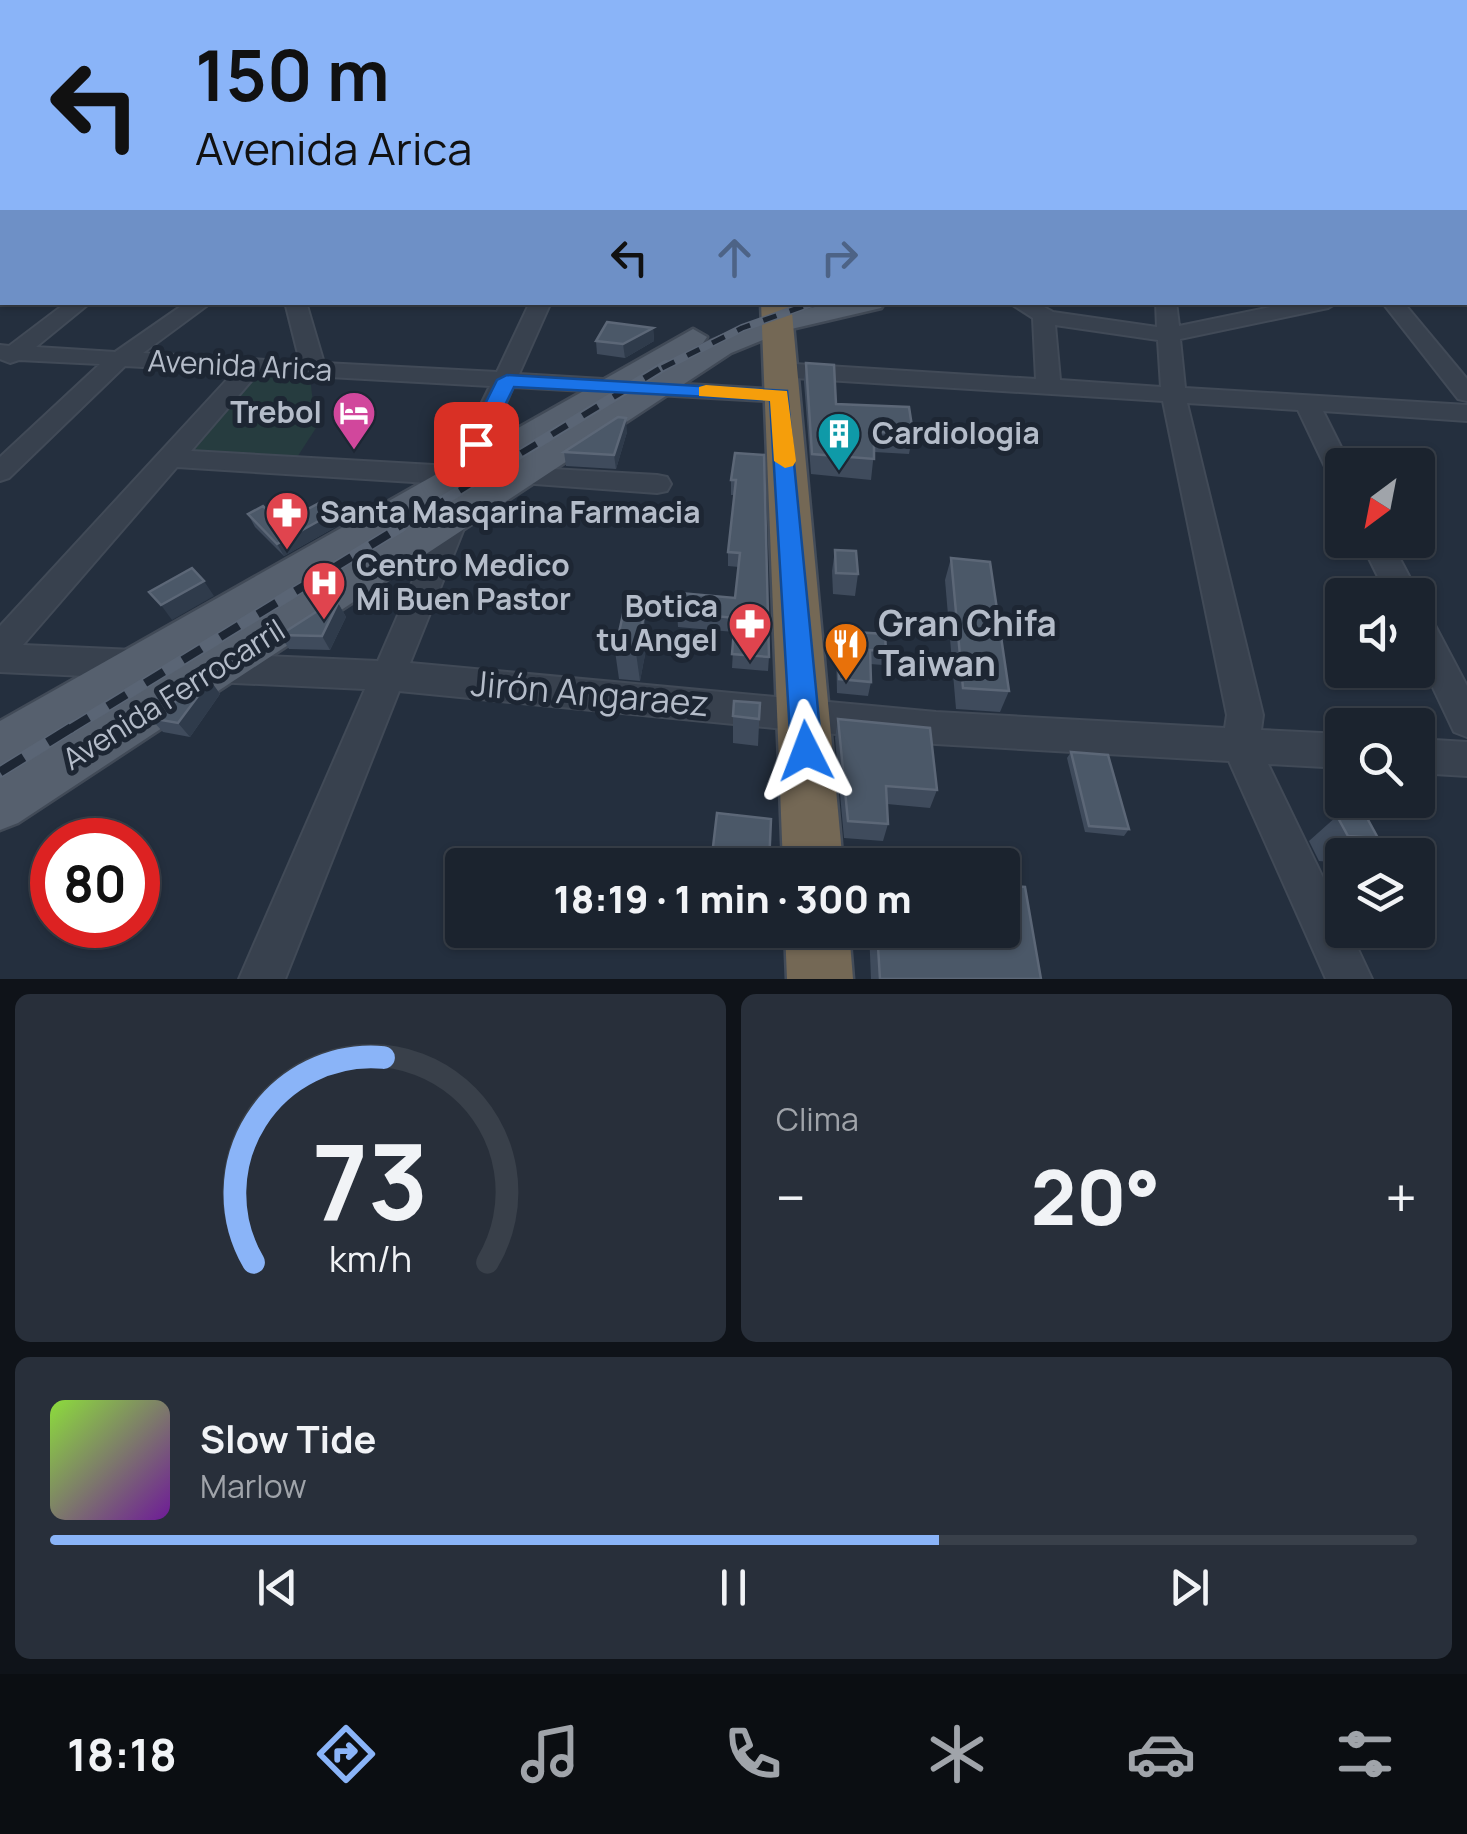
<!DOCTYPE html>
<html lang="es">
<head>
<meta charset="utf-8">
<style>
	body { margin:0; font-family:Manrope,sans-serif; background:#282f3a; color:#f1f3f6; height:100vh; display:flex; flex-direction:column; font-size:38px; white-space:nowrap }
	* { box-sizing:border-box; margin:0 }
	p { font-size:32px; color:#a0a4aa }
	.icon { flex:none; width:55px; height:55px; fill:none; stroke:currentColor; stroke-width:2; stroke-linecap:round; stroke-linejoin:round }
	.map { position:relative; height:979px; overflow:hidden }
	.drawer { display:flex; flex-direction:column; gap:15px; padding:15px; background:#0f1319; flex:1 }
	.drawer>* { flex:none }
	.top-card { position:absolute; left:0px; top:0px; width:1468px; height:305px; box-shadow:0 2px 8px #0004,0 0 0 2px #39404a; background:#8ab4f8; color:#111; overflow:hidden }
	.needle { width:65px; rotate:212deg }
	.tools { position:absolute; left:1325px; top:448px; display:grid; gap:20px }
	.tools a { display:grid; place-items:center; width:110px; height:110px; border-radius:10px; background:#1b232e; box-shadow:0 2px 8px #0004,0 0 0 2px #39404a; font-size:50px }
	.speed { position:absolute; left:30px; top:818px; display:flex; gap:20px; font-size:50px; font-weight:700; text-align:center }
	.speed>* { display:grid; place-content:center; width:130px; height:130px; border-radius:50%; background:#1b232e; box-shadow:0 2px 8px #0004,0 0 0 2px #39404a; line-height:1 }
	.speed .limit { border:15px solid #d22; background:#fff; color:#111 }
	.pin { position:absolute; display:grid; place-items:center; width:85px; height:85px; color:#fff; margin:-42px; border-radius:20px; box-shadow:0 5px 15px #0006 }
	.me { position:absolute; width:110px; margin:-55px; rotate:357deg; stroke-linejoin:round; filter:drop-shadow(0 0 8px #0008) }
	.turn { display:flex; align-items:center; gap:35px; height:210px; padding:0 30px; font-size:45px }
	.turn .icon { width:130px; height:130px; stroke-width:2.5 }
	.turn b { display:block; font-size:70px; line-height:85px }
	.lanes { display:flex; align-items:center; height:95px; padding:0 30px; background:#0003; justify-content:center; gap:50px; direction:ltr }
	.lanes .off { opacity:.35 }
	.big { font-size:75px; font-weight:800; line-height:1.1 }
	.drawer .tile { flex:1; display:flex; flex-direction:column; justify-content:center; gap:15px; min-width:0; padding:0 35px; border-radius:15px; background:#282f3a }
	.drawer .dial { align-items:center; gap:0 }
	.dial svg { height:260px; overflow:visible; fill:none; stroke:#39404a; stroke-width:7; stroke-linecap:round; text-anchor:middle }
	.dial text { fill:#f1f3f6; stroke:none }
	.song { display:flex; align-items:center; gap:30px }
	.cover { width:120px; height:120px; border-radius:15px; background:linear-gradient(135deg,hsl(90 70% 55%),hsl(280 70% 35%)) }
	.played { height:10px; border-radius:5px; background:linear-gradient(90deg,#8ab4f8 65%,#39404a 65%) }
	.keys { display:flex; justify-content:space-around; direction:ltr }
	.heat { display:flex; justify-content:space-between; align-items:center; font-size:55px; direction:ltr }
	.drawer .tiles { flex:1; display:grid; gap:15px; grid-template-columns:1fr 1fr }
	.tile:last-child { grid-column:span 2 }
	.trip { position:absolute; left:445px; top:848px; width:575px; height:100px; border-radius:10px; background:#1b232e; box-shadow:0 2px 8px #0004,0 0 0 2px #39404a; font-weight:800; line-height:100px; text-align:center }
	.dock { display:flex; height:160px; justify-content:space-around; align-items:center; background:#0b0e12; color:#a0a4aa }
	.dock .icon { width:70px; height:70px }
	.dock .selected { color:#8ab4f8 }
	.dock b { font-size:45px; color:#f1f3f6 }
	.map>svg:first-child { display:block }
</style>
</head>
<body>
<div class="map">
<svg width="1467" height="979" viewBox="0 0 1467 979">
	<rect width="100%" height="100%" fill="#242f3e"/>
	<path fill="#263c3f" d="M252 374 310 377 316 428 294 462 183 453Z"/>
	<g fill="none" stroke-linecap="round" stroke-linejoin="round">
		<defs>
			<g id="minor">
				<path d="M0 145 2 146V155H0Z"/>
				<rect x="1465" y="162" width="2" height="10"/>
				<rect x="0" y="284" width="2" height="12"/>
				<rect x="1465" y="285" width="2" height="13"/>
				<path d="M67 302H91L36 347 115 352 187 302H212L143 353 300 362 285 302H306L324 363 497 372 530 302H551L519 374 789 390 792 395 780 402 513 387 474 476 469 516 410 663 936 712 1225 728 1227 715 1163 401 779 377 767 370 779 363 1036 379 1033 318 1008 302H1035L1053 312 1157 327 1156 302H1176L1179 326 1295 302H1338L1328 308 1180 339 1185 388 1467 405V421L1323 411 1350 465H1342V484L1332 481 1329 475 1298 410 1187 403 1263 715 1261 730 1342 734V768L1268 764 1342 917V930H1349L1372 979H1326L1229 761 936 744 399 691 285 979H239L365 689 0 672V626L234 372 125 366 9 478 0 481V457L100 364 19 360 10 363 0 359V345L9 346ZM1055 325 1158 340 1161 387 1060 380ZM258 373 490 386 451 466 191 451ZM177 467 445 484 441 516 378 661 23 645Z"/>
				<path d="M1382 302H1403L1467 379V401L1458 399Z"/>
				<path d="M517 467 657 475 667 477 671 484 667 491 657 493 507 482 503 476 507 470Z"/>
				<path d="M1360 540H1390L1419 595 1418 597 1387 595Z"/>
				<path d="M1418 610 1429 614 1467 686V737L1454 732 1418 656Z"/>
				<path d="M1418 739 1467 742V776L1418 773Z"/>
			</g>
			<g id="major">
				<rect x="1465" y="180" width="2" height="12"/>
				<path d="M836 302H885L881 308 787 330 731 353 18 823 0 830V778L711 341 768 318Z"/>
				<path d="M693 329 707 337 703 343 17 760 0 766V721Z"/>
			</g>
			<g id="highway">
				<path d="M761 302H791L843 865H783Z"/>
				<path d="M785 930H849L853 979H787Z"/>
			</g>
		</defs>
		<use href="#minor" stroke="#414a57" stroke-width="4"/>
		<use href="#major" stroke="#414a57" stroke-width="5"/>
		<use href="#highway" stroke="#434c59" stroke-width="5"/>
		<use href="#minor" fill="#38414e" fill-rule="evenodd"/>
		<use href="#major" fill="#56606e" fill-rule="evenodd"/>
		<use href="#highway" fill="#746855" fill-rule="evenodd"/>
		<defs>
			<path id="rail-far3" d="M662 368 742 328 815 302"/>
			<path id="rail-far2" d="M398 528 666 365"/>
			<path id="rail-far1" d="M70 729 402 526"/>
			<path id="rail" d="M0 772 74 726"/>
		</defs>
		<use href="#rail-far3" stroke="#5a6575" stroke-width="8"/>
		<use href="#rail-far2" stroke="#5a6575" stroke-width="10"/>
		<use href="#rail-far1" stroke="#5a6575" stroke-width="11"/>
		<use href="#rail" stroke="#5a6575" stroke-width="12"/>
		<use href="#rail-far3" stroke="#1d2633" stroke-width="5" stroke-dasharray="14" stroke-linecap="butt"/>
		<use href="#rail-far2" stroke="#1d2633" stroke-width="6" stroke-dasharray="18" stroke-linecap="butt"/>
		<use href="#rail-far1" stroke="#1d2633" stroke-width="8" stroke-dasharray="22" stroke-linecap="butt"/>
		<use href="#rail" stroke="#1d2633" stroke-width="9" stroke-dasharray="28" stroke-linecap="butt"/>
	</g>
	<g fill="#3f4b5c">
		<path d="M653 328 654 341 625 358 597 354 596 341Z"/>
		<path d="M806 363 836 404 913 433 909 454 874 452 871 480 811 474 804 382Z"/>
		<path d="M627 432 616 469 566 466 564 452Z"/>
		<path d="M735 453 769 657 768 671 732 668 734 632 678 627 677 612 735 598 739 567 728 566V552L734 495H731V480Z"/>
		<path d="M333 513 339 525 284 556 255 527 248 514H271L282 517Z"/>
		<path d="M835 550 858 574 855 596 833 594 832 571Z"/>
		<path d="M951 558 1009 691 1000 712 956 709 945 580Z"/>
		<path d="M338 603 346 617 330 650 289 649 280 635Z"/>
		<path d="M644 616 647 644 640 681 619 679 615 651Z"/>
		<path d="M838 631 886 651 883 665 870 664 871 682 868 696 837 693 836 646Z"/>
		<path d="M210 680 220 694 190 737 163 732 150 718Z"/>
		<path d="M760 703 758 746 733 743V716Z"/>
		<path d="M838 719 937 790 930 808 887 804 888 824 883 841 844 838 835 738Z"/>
		<path d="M1071 752 1129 829 1124 836 1085 832 1067 758Z"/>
		<path d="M1337 816 1378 838 1358 855H1342V863L1319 861 1309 841Z"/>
		<path d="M681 930H767L765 946 682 938Z"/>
		<path d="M869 930H1002L1041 979H871Z"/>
	</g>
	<g fill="#2f3b4b">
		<path d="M653 328 654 341 625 358 623 344Z"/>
		<path d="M626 418 627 432 616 469 614 455Z"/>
		<path d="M333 513 339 525 284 556 277 544Z"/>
		<path d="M204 581 214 596 172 620 161 605Z"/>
		<path d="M338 603 346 617 330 650 322 636Z"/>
		<path d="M644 616 647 644 640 681 636 653Z"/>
		<path d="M210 680 220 694 190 737 178 723Z"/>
	</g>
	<g fill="#4b5868" stroke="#5c6777" stroke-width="2.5">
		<path d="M607 322 653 328 623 344 596 341Z"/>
		<path d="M806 363 834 365 836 404 909 407 913 433 874 432V459L812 454Z"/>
		<path d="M618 417 626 418 614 455 564 452Z"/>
		<path d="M735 453 764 455 769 657 732 654 735 618 677 612 681 593 735 598 740 553 728 552 736 480H731Z"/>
		<path d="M321 502 333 513 277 544 248 514 263 506 271 514 277 512 282 517 291 512 295 516Z"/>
		<path d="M835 550 856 551 858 574 836 573Z"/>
		<path d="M951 558 990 562 1009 691 963 688Z"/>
		<path d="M192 568 204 581 161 605 149 592Z"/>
		<path d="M330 603H338L322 636 280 635Z"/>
		<path d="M623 614 644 616 636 653 615 651Z"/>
		<path d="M838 631 885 634 886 651 870 650 871 682 839 679Z"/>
		<path d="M210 680 178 723 150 718Z"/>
		<path d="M734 701 760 703 759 719 733 716Z"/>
		<path d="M838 719 930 728 937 790 886 786 888 824 848 821Z"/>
		<path d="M1071 752 1108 755 1129 829 1089 826Z"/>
		<path d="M717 813 771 819 769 865H687L688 862 711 864Z"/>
		<path d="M1337 816 1367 818 1378 838 1348 836Z"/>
		<path d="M1002 885 1025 887 1041 979H880L877 930H1002Z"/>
	</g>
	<linearGradient id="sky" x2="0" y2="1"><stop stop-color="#141a22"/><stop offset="0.5" stop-color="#3f4d63"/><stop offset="1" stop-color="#3f4d63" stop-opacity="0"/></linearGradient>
	<rect width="1467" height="273" fill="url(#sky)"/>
	<path fill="#1a73e8" stroke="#114b97" stroke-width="2.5" d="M507 375 787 391 822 751 817 761 806 765 796 761 791 751 770 400 514 387 483 449H468L465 444 497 380Z"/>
	<path fill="#f59e0b" d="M706 385 787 391 796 461 793 466 785 468 774 461 770 401 699 396V387Z"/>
	<defs>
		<symbol id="hotel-pin" viewBox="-11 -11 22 30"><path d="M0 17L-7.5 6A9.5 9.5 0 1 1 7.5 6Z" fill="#d1479c" stroke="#1d2633"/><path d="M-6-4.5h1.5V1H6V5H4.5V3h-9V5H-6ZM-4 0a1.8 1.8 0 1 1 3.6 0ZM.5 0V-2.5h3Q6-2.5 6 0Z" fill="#fff"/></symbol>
		<symbol id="building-pin" viewBox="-11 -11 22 30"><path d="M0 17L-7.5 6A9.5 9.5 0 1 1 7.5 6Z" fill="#0f9aa8" stroke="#1d2633"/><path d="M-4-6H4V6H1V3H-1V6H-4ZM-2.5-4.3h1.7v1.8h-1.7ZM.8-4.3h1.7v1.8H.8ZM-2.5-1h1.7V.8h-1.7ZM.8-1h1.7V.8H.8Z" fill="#fff"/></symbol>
		<symbol id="pharmacy-pin" viewBox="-11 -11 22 30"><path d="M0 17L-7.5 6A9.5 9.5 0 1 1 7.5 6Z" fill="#e0444e" stroke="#1d2633"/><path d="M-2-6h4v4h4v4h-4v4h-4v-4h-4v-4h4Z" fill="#fff"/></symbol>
		<symbol id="hospital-pin" viewBox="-11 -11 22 30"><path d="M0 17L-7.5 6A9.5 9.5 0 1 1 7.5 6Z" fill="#e0444e" stroke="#1d2633"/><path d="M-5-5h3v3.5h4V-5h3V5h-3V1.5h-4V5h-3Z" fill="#fff"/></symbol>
		<symbol id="restaurant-pin" viewBox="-11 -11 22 30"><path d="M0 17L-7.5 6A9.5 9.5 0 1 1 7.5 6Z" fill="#e8710a" stroke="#1d2633"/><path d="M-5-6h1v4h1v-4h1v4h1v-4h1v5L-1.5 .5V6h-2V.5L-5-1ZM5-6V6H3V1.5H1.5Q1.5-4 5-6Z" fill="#fff"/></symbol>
	</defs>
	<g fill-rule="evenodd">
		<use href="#hotel-pin" x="329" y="388" width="50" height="68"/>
		<use href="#building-pin" x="814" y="409" width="50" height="68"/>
		<use href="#pharmacy-pin" x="262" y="488" width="50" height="68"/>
		<use href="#hospital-pin" x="299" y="558" width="50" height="68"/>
		<use href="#pharmacy-pin" x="725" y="599" width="50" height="68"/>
		<use href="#restaurant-pin" x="821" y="619" width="50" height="68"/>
	</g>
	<g text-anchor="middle" stroke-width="10" stroke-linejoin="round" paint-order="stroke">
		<g font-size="30" fill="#b4bcc9" stroke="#1d2633">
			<text transform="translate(240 366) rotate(3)" y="10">Avenida Arica</text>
			<text transform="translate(174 695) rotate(-32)" y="10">Avenida Ferrocarril</text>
		</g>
		<g font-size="30" font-weight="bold" fill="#b4bcc9" stroke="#1d2633" text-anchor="start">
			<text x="322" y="423" text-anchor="end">Trebol</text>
			<text x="872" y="444">Cardiologia</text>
			<text x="320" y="523">Santa Masqarina Farmacia</text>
			<text x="356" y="576">Centro Medico<tspan x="356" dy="34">Mi Buen Pastor</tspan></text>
			<text x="718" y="617" text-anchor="end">Botica<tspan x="718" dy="34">tu Angel</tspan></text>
		</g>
		<g font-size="35" font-weight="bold" fill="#b4bcc9" stroke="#1d2633" text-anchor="start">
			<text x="878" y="636">Gran Chifa<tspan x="878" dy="40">Taiwan</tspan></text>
		</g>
		<g font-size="35" fill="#b4bcc9" stroke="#1d2633">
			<text transform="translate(590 694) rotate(5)" y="12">Jirón Angaraez</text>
		</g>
	</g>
</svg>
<div class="tools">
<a><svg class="needle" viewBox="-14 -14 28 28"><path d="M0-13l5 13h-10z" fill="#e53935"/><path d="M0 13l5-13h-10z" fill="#a0a4aa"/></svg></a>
<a><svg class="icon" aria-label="sound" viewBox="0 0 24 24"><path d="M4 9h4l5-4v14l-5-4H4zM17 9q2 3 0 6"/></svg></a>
<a><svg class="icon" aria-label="search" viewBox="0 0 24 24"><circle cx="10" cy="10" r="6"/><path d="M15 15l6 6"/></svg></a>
<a><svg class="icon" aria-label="layers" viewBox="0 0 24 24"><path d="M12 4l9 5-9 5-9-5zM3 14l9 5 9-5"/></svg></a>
</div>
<div class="speed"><div class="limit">80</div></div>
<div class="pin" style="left:476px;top:444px;background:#d93025"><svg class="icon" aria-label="arrive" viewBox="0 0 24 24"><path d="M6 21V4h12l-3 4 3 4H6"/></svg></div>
<svg class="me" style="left:806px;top:751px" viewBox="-20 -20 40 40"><path d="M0-17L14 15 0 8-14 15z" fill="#1a73e8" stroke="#fff" stroke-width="4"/></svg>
<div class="trip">18:19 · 1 min · 300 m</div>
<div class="top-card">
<div class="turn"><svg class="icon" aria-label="left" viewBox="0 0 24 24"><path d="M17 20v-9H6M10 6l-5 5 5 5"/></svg><div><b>150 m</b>Avenida Arica</div></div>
<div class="lanes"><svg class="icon" aria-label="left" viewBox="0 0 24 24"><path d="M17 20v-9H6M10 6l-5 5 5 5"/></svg><svg class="icon off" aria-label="ahead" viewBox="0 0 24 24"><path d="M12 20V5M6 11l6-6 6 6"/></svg><svg class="icon off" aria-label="right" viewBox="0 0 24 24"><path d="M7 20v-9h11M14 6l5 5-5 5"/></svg></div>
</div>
</div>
<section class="drawer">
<div class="tiles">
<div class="tile dial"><svg viewBox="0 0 100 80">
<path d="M14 69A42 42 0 1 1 86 69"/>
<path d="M14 69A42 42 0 0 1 54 6" stroke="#8ab4f8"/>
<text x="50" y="56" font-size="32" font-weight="700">73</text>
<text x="50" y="72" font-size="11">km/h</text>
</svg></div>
<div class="tile"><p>Clima</p>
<div class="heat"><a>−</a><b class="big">20°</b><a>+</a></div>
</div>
<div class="tile">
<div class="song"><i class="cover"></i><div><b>Slow Tide</b><p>Marlow</p></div></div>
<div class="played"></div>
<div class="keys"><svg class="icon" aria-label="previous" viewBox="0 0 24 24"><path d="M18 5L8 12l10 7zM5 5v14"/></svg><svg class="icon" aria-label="pause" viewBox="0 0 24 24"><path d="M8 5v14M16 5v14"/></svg><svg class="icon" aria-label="next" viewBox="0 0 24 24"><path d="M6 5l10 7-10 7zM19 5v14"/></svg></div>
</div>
</div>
</section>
<nav class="dock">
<b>18:18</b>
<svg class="icon selected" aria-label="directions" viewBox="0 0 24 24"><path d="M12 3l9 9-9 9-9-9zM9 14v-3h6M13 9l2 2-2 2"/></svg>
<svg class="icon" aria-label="music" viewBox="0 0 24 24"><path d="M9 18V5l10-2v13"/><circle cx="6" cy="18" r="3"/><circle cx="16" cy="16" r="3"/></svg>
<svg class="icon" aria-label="phone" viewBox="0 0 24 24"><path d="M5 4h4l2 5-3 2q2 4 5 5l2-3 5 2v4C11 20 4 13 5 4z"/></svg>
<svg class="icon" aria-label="climate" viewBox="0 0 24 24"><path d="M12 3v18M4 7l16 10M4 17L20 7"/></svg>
<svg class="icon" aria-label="car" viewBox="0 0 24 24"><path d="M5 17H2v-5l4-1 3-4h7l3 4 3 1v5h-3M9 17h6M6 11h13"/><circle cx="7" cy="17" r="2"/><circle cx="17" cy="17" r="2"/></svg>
<svg class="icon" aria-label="filters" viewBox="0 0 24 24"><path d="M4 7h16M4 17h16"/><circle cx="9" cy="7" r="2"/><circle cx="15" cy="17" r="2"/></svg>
</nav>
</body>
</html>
